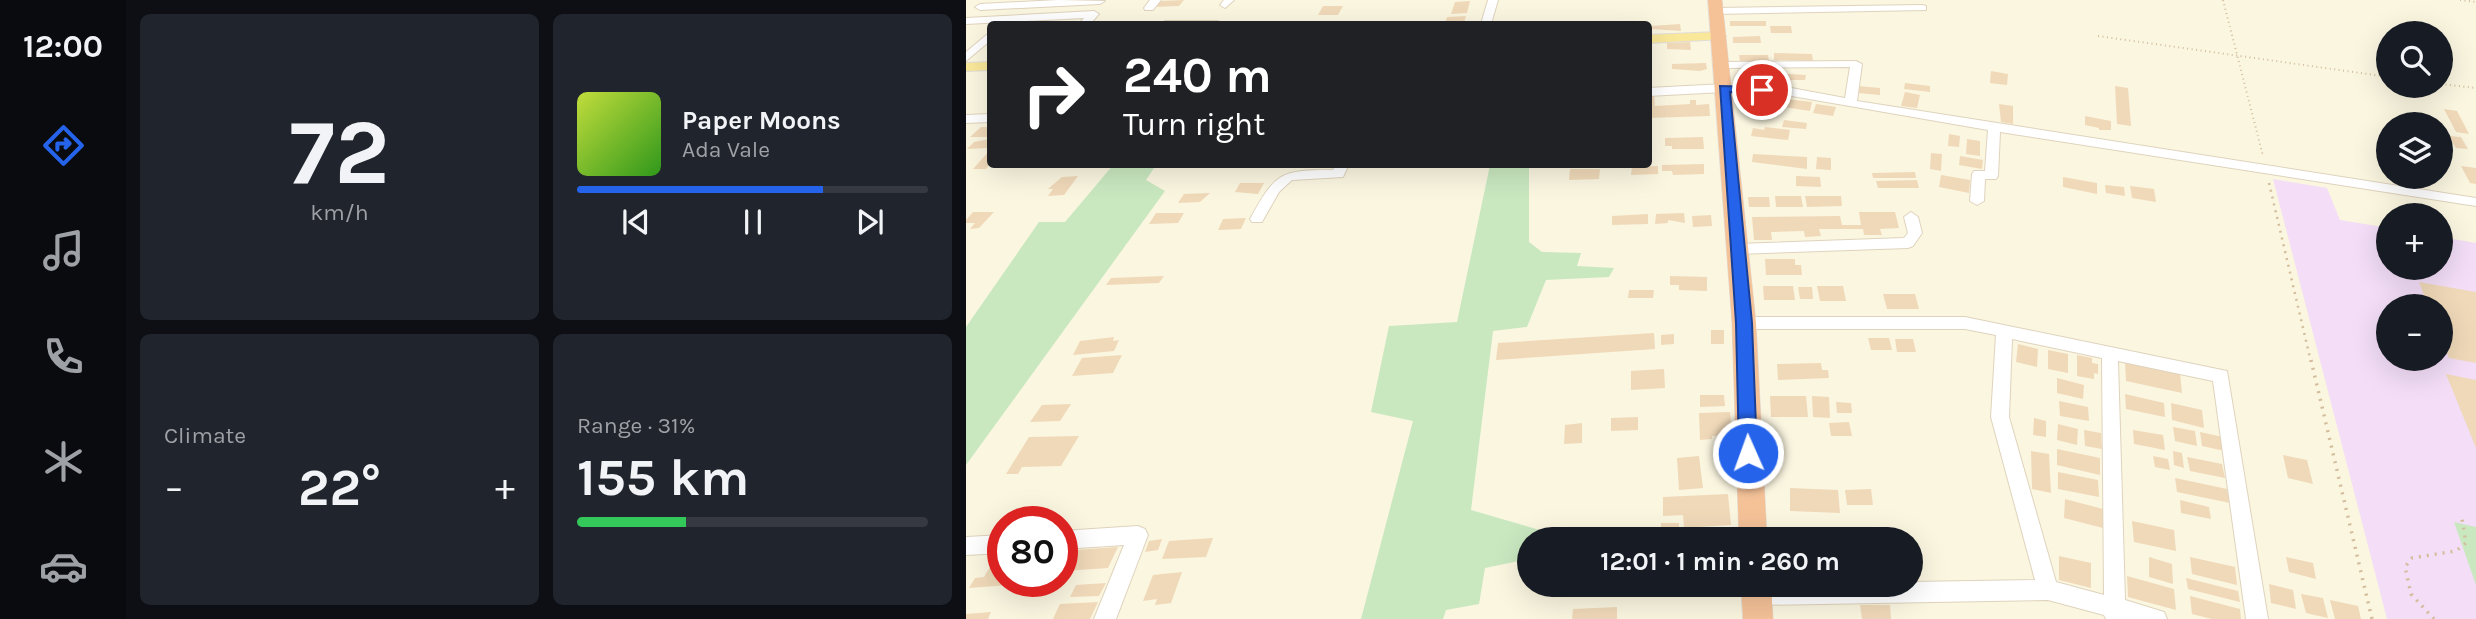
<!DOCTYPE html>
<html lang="en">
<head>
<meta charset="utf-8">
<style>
	body { margin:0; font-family:Karla,sans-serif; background:#20242c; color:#f1f3f6; height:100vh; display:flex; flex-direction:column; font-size:26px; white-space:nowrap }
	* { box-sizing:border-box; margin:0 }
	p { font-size:23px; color:#9ea1a6 }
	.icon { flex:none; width:38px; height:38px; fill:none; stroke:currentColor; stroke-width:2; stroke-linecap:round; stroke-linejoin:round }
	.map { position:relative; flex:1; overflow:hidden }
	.drawer { display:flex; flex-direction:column; gap:14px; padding:14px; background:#0d0f14; width:840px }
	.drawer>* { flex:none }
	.top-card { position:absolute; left:21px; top:21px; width:665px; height:147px; border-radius:7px; box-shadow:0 7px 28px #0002; background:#202124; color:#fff; overflow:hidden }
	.fabs { position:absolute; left:1410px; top:21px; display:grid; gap:14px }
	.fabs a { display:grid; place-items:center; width:77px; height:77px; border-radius:50%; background:#171b24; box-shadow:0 7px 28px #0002; font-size:35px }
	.speed { position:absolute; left:21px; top:506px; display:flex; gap:14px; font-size:35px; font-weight:700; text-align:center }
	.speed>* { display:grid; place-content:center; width:91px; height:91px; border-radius:50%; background:#171b24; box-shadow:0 7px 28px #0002; line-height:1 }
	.speed .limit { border:10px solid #d22; background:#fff; color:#111 }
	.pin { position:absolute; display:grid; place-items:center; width:60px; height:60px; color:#fff; margin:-30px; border:4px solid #fff; border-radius:50%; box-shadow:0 2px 7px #0007 }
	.me { position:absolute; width:77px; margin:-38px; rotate:358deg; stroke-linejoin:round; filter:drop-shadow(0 0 5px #0008) }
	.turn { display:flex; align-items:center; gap:24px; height:147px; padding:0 21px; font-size:32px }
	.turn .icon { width:91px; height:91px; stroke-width:2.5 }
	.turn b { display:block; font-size:49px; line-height:60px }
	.big { font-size:52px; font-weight:700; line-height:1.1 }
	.drawer .tile { flex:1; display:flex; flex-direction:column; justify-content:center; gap:10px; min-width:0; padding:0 24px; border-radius:10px; background:#20242c }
	.drawer .dial { align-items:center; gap:0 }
	.dial b { font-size:91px; line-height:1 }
	.song { display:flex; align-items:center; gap:21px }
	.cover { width:84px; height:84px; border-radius:10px; background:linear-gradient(135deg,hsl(70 70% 55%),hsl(110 70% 35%)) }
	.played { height:7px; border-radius:4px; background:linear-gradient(90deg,#2563eb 70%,#363941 70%) }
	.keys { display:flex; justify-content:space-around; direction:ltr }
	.heat { display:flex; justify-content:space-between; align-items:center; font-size:38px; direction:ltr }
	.charge { height:10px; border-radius:5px; background:linear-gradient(90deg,#34c759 31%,#363941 0) }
	.drawer .tiles { flex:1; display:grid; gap:14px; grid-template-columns:repeat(2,1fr) }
	.trip { position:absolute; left:551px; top:527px; width:406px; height:70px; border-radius:35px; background:#171b24; box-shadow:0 7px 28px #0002; font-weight:700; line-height:70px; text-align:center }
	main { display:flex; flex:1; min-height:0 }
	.menu { display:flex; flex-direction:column; width:126px; justify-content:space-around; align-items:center; background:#090b0e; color:#9ea1a6 }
	.menu .icon { width:49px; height:49px }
	.menu .current { color:#2563eb }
	.menu b { font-size:32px; color:#f1f3f6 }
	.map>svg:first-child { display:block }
</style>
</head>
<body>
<main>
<nav class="menu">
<b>12:00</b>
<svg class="icon current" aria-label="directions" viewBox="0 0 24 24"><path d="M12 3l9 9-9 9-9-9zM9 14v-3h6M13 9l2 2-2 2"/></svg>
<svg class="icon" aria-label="music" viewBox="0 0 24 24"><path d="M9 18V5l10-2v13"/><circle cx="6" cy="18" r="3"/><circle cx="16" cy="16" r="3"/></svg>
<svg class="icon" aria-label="phone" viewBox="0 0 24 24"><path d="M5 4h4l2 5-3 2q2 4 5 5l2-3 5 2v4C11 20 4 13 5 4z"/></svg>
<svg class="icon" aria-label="climate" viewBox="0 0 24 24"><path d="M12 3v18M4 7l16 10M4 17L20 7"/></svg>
<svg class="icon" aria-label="car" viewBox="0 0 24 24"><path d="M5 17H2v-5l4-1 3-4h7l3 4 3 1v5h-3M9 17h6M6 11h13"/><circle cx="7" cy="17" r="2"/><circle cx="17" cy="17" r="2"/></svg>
</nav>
<section class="drawer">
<div class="tiles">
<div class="tile dial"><b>72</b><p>km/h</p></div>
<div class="tile">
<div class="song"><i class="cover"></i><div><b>Paper Moons</b><p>Ada Vale</p></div></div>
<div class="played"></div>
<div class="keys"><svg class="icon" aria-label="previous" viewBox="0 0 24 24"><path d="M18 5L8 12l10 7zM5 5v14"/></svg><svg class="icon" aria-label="pause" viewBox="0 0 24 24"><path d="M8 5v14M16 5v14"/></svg><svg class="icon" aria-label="next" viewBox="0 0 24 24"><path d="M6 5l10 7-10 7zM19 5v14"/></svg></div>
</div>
<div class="tile"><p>Climate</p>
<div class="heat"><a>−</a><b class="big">22°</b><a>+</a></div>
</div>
<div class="tile"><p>Range · 31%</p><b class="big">155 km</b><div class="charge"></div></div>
</div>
</section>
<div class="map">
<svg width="1510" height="619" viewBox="0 0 1510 619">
	<rect width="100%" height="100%" fill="#fbf6e0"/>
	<path fill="#f3ddf7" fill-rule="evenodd" d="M1307 179 1361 188 1374 220 1423 228V268H1475V237L1510 243V619H1421ZM1423 306H1475V359H1423Z"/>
	<g fill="#c9e8c0">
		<path d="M148 164 190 165 180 180 199 191 0 465V327L73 222H99Z"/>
		<path d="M524 165H563V242L576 252 615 253 611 266 648 268 643 277 580 280 561 327 527 331 505 510 591 535V539H564L563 559 519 568 513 604 480 610 477 619H395L447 421 405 412 423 326 491 322Z"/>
		<path d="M1488 522 1510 527V585Z"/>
	</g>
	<g fill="#f0d9b9">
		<path d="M218 0 213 6 188 7 193 1Z"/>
		<path d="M504 1 501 13 485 14 489 2Z"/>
		<path d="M357 6H377L372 15H352Z"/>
		<path d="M500 16 498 23 479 24 481 17Z"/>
		<rect x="764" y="21" width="36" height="5"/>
		<path d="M714 24 715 31 685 29V26Z"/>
		<path d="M804 26H825L826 33H805Z"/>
		<path d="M794 36 795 43H767V37Z"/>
		<path d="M724 42 725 50 701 49V43Z"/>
		<path d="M808 53 846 54 847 61 808 60Z"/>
		<path d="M773 55H802L803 61H774Z"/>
		<path d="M740 63 741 69 734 71 706 69V64Z"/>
		<path d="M1025 71 1042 74 1041 85 1024 83Z"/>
		<path d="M808 73 840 75 839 80H807Z"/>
		<path d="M939 83 964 86V92L938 89Z"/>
		<path d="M892 86 914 88V95L892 93Z"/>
		<path d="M1149 86 1162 88 1165 126 1151 124Z"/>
		<path d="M939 92 954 95 951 108 935 106Z"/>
		<path d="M682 94H688L689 106 724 104V100H730V105L743 104 744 116 682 118Z"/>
		<path d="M792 95 810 98 807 105 789 102Z"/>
		<path d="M820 99 846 102 844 111 817 107Z"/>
		<path d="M850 104 870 107 867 116 847 113Z"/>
		<path d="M1033 104 1047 106V124L1035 122Z"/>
		<path d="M1478 109 1491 111 1503 134 1490 132Z"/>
		<path d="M1119 116 1145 121V130H1133V128L1119 125Z"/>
		<path d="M818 120 841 123 840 129 816 127Z"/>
		<path d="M15 127H24V137H4Z"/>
		<path d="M799 127 824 130 822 140 785 136 787 128 798 130Z"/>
		<path d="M983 134 994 136 993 147 982 146Z"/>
		<path d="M1483 136 1495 137 1502 149 1490 148Z"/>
		<path d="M737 137 738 149H706V146H699V138Z"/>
		<path d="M24 139 21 148 1 149 8 142Z"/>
		<path d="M1001 139 1014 141V156L1000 154Z"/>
		<path d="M24 150V164L20 169H7Z"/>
		<path d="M965 153 976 154 975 171 964 169Z"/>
		<path d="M787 154 841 157V169L786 162Z"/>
		<path d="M994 156 1017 160 1016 169 993 165Z"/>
		<path d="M851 157 865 158V170L850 169Z"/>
		<path d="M738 164V174L707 175 706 171H696V165Z"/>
		<path d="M692 166V174L665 175 666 167Z"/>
		<path d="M1495 166 1510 168V184L1504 183Z"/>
		<path d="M604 169H634L633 179 603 180Z"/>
		<path d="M949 172 950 178H907L906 173Z"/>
		<path d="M975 175 1004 180 1003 193 973 187Z"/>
		<path d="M112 176 98 195 82 196 87 189H82L96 177Z"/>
		<path d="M830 176 854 177 855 187 830 186Z"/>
		<path d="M1097 177 1131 183V194L1097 187Z"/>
		<path d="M951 180 953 188H912L910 181Z"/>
		<path d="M274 183H298L292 194 269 192Z"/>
		<path d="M1139 185 1158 187 1159 196 1140 193Z"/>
		<path d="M1164 186 1188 189 1190 202 1166 198Z"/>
		<path d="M244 193 234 202 212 203 218 194Z"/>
		<path d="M809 196H835L837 207H810Z"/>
		<path d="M839 196H875L876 206 841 207Z"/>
		<path d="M782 197H803L804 207H783Z"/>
		<path d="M7 212H28L13 228 4 229 9 223H0V220Z"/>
		<path d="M893 212H929L933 228 914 229 916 235H898L897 229H853L855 236 839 237 838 231 805 232 806 240H788L786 217 874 216 876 225H895Z"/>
		<path d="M190 213H218L212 223 183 224Z"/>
		<path d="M718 213 719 223 702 220V223L689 224 690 214Z"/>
		<path d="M682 214V224L646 225V216Z"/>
		<path d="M745 215 746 226 727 227 726 216Z"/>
		<path d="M280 218 275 229 252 230 257 219Z"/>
		<path d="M799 259H829V265H835L836 275H800Z"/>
		<path d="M198 276 193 283 140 285 145 278Z"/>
		<path d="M704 276 741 277V291L713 290V285H704Z"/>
		<path d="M1453 282 1510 292V363L1483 358 1475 338V306H1462Z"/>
		<path d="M797 286H827L829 300H798Z"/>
		<path d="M851 286H877L880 301H854Z"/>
		<path d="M832 287H846L847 299H834Z"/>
		<path d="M663 290H688L687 298H662Z"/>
		<path d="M917 294H949L953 309H921Z"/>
		<rect x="745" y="330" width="13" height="14"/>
		<path d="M688 333 689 349 530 360 532 343Z"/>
		<path d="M708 334V344L695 345V335Z"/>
		<path d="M148 337 147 341 153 340 148 351 107 355 114 341Z"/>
		<path d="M902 338H923L926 350H905Z"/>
		<path d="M929 339H947L950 352H931Z"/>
		<path d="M1052 344 1072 349 1071 367 1050 362Z"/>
		<path d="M1082 350 1102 354V373L1082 369Z"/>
		<path d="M156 355 147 373 106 376 116 358Z"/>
		<path d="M1111 355 1126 358V363L1132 364V374L1128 373V379L1111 376Z"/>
		<path d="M1159 361 1214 373 1216 393 1160 381Z"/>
		<path d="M855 363 856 370H862L863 378 812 380 811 364Z"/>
		<path d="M698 369 699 388 665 390V371Z"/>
		<path d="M1480 374 1510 380V448Z"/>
		<path d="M1091 378 1118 385 1117 399 1091 393Z"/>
		<path d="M1159 394 1198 403 1199 417 1160 409Z"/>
		<path d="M734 395H758L759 406 734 407Z"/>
		<path d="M804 396H840L842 417H805Z"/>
		<path d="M846 396 863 397 864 418 847 417Z"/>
		<path d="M1093 401 1122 407 1123 421 1094 416Z"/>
		<path d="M870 402 885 403 886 413H871Z"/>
		<path d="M1205 403 1236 410 1238 428 1206 420Z"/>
		<path d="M105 404 94 421 64 422 76 405Z"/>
		<path d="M764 412 766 435 746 436V439L734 440 733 413Z"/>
		<path d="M672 417V430L645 431V418Z"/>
		<path d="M1068 418 1080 421V437L1067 435Z"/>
		<path d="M883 422 886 436H865L863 423Z"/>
		<path d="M616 423V443L598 444 599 425Z"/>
		<path d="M1092 424 1112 429 1111 445 1091 440Z"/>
		<path d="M1207 427 1229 431 1231 446 1209 441Z"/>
		<path d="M1118 430 1135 433 1136 449 1119 446Z"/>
		<path d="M1167 430 1197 435 1199 450 1168 444Z"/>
		<path d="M1234 432 1257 437 1259 451 1236 446Z"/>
		<path d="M113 436 95 466 56 467 52 474H40L63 437Z"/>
		<path d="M1091 449 1134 458V475L1091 465Z"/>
		<path d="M1065 451 1083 454 1085 493 1066 489Z"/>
		<path d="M1207 451 1216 453 1218 468 1208 465Z"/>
		<path d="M1317 455 1341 460 1347 484 1322 478Z"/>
		<path d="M733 456 737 488 713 490 711 458Z"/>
		<path d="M1187 456 1202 459 1204 470 1189 467Z"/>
		<path d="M1221 457 1256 464 1259 478 1224 471Z"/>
		<path d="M1092 472 1132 480 1133 497 1092 489Z"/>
		<path d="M1209 478 1261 489 1264 503 1211 492Z"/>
		<path d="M824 488 872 490 874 513 824 511Z"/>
		<path d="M905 489 907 505H881L879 490Z"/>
		<path d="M762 494 765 525 718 528 717 515 697 516V497Z"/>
		<path d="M1099 499 1137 509V528L1098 518Z"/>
		<path d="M1214 500 1243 507 1245 519 1215 513Z"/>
		<path d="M1166 521 1208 530 1210 551 1168 542Z"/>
		<path d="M695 523H713V539H694Z"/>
		<path d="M247 538 240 557 196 559 203 541Z"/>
		<path d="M196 539 192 550 179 552 183 541Z"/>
		<path d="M152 547 142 568 99 571 109 550Z"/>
		<path d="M1093 556 1125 563V588L1093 580Z"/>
		<path d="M1183 557 1206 564 1207 584 1183 577Z"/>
		<path d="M1224 557 1269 567 1271 585 1226 574Z"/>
		<path d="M1320 557 1347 563 1350 579 1323 572Z"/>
		<path d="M37 566V581H45L43 585 3 588 9 578 18 577 24 567Z"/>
		<path d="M216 572 205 603 189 605 191 599 177 601 187 575Z"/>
		<path d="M1161 576 1208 589 1210 610 1162 597Z"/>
		<path d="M1220 578 1272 591 1274 602 1222 589Z"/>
		<path d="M61 581H86L83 588 56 591Z"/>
		<path d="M140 583 133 596 104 597 110 585Z"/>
		<path d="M1303 584 1327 590 1330 609 1305 603Z"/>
		<path d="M1335 594 1357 598 1362 618 1340 613Z"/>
		<path d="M1224 596 1274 609 1275 619H1246L1226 614Z"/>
		<path d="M1364 600 1392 606 1395 619H1369Z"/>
		<path d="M132 602 124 619H87L94 604Z"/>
		<path d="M894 605H924L925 619H896Z"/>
		<path d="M651 607V619H606L607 609Z"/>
		<path d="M25 612 22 619H0V614Z"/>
	</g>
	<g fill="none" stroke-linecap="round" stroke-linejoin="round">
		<defs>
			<g id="minor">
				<path d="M92 0 139 1 134 4 14 10 9 7 14 4Z"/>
				<path d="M184 0H195L187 10H179L178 8Z"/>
				<path d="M258 0H268L259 8 254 5Z"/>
				<path d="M522 0H532L525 24H515Z"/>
				<path d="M956 5 960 6V10L750 14 745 11 750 8Z"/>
				<path d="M128 11 133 14 124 24H113L118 18 0 24V18Z"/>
				<path d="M199 21H252L257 24H194Z"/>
				<path d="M24 32V41L0 61V52Z"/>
				<path d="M890 61 896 64 891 101 1510 198V206L1034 132 1032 176 1030 179H1019L1018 201 1011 205 1004 201 1006 174 1008 171H1019L1022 130 820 95 758 92 682 96V88L758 84 820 87 879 98 884 67 756 68 750 65 756 62Z"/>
				<path d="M24 114V122L0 123V115Z"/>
				<path d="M370 164H383L377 177 326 180 313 192 296 222H286L284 219C310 172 314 170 367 170Z"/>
				<path d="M945 212 952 217 956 233 947 246 942 248 771 254 764 249 771 244 938 238 942 233 938 217Z"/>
				<path d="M778 317H999L1261 371 1302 619H1280L1247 381 1152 361 1159 600 1198 612 1201 619H1140L1138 615 1082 600 791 605 784 602 781 595 784 588 791 585 945 584V582L1069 580 1025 417 1030 335 999 329H778L772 327 770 323 772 319ZM1046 339 1136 358 1138 595 1090 582 1043 417Z"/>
				<path d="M172 526 179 529 182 535 150 619H128L158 545 96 549V531Z"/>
				<path d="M37 535V553L0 555V537Z"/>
			</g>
			<g id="major">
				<path d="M753 32 760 36 758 39 682 43V35Z"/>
				<path d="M24 62V70L0 71V63Z"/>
			</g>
			<g id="highway">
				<path d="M742 0H756L790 323 801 539H773L766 323Z"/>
				<path d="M775 584H805L807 619H777Z"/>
			</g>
		</defs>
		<use href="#minor" stroke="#dfd3bd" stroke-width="2"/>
		<use href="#major" stroke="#e0dcd7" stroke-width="2"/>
		<use href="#highway" stroke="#e0dcd7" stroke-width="1"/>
		<g stroke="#d4bd9c" stroke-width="2" stroke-dasharray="1 3.5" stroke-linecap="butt">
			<path d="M1257 0 1297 156"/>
			<path d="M1494 0 1510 2"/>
			<path d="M1132 36 1423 77"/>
			<path d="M1475 84 1510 88"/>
		</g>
		<path stroke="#d4bd9c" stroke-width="2.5" stroke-dasharray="2 5" stroke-linecap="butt" d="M1303 183 1345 362"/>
		<g stroke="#d4bd9c" stroke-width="3.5" stroke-dasharray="2 6" stroke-linecap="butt">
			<path d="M1345 360 1406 619"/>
			<path d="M1468 619 1445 594 1439 567 1446 558 1490 551 1500 543 1496 519"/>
		</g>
		<use href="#minor" fill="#fff" fill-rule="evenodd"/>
		<use href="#major" fill="#f9e899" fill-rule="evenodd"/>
		<use href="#highway" fill="#f5c298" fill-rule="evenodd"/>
	</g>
	<path fill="#2563eb" stroke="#184099" stroke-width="2" d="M754 86 796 87 802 90 796 94 764 92 786 323 791 453 789 458H776L773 453 770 323Z"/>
</svg>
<div class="fabs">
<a><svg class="icon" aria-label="search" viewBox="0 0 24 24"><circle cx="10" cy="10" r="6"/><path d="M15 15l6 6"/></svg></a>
<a><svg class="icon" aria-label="layers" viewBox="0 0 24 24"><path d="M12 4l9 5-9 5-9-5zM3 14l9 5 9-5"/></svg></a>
<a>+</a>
<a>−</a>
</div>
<div class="speed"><div class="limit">80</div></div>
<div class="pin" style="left:796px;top:90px;background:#d93025"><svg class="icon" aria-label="arrive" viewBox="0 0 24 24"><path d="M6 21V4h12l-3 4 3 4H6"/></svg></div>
<svg class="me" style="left:782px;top:453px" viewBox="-20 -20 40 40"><circle r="17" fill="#2563eb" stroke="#fff" stroke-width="3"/><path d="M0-11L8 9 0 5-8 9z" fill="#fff"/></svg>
<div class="trip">12:01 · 1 min · 260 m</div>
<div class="top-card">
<div class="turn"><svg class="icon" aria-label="right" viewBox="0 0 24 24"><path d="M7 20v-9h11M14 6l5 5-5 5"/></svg><div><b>240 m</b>Turn right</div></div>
</div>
</div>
</main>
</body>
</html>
